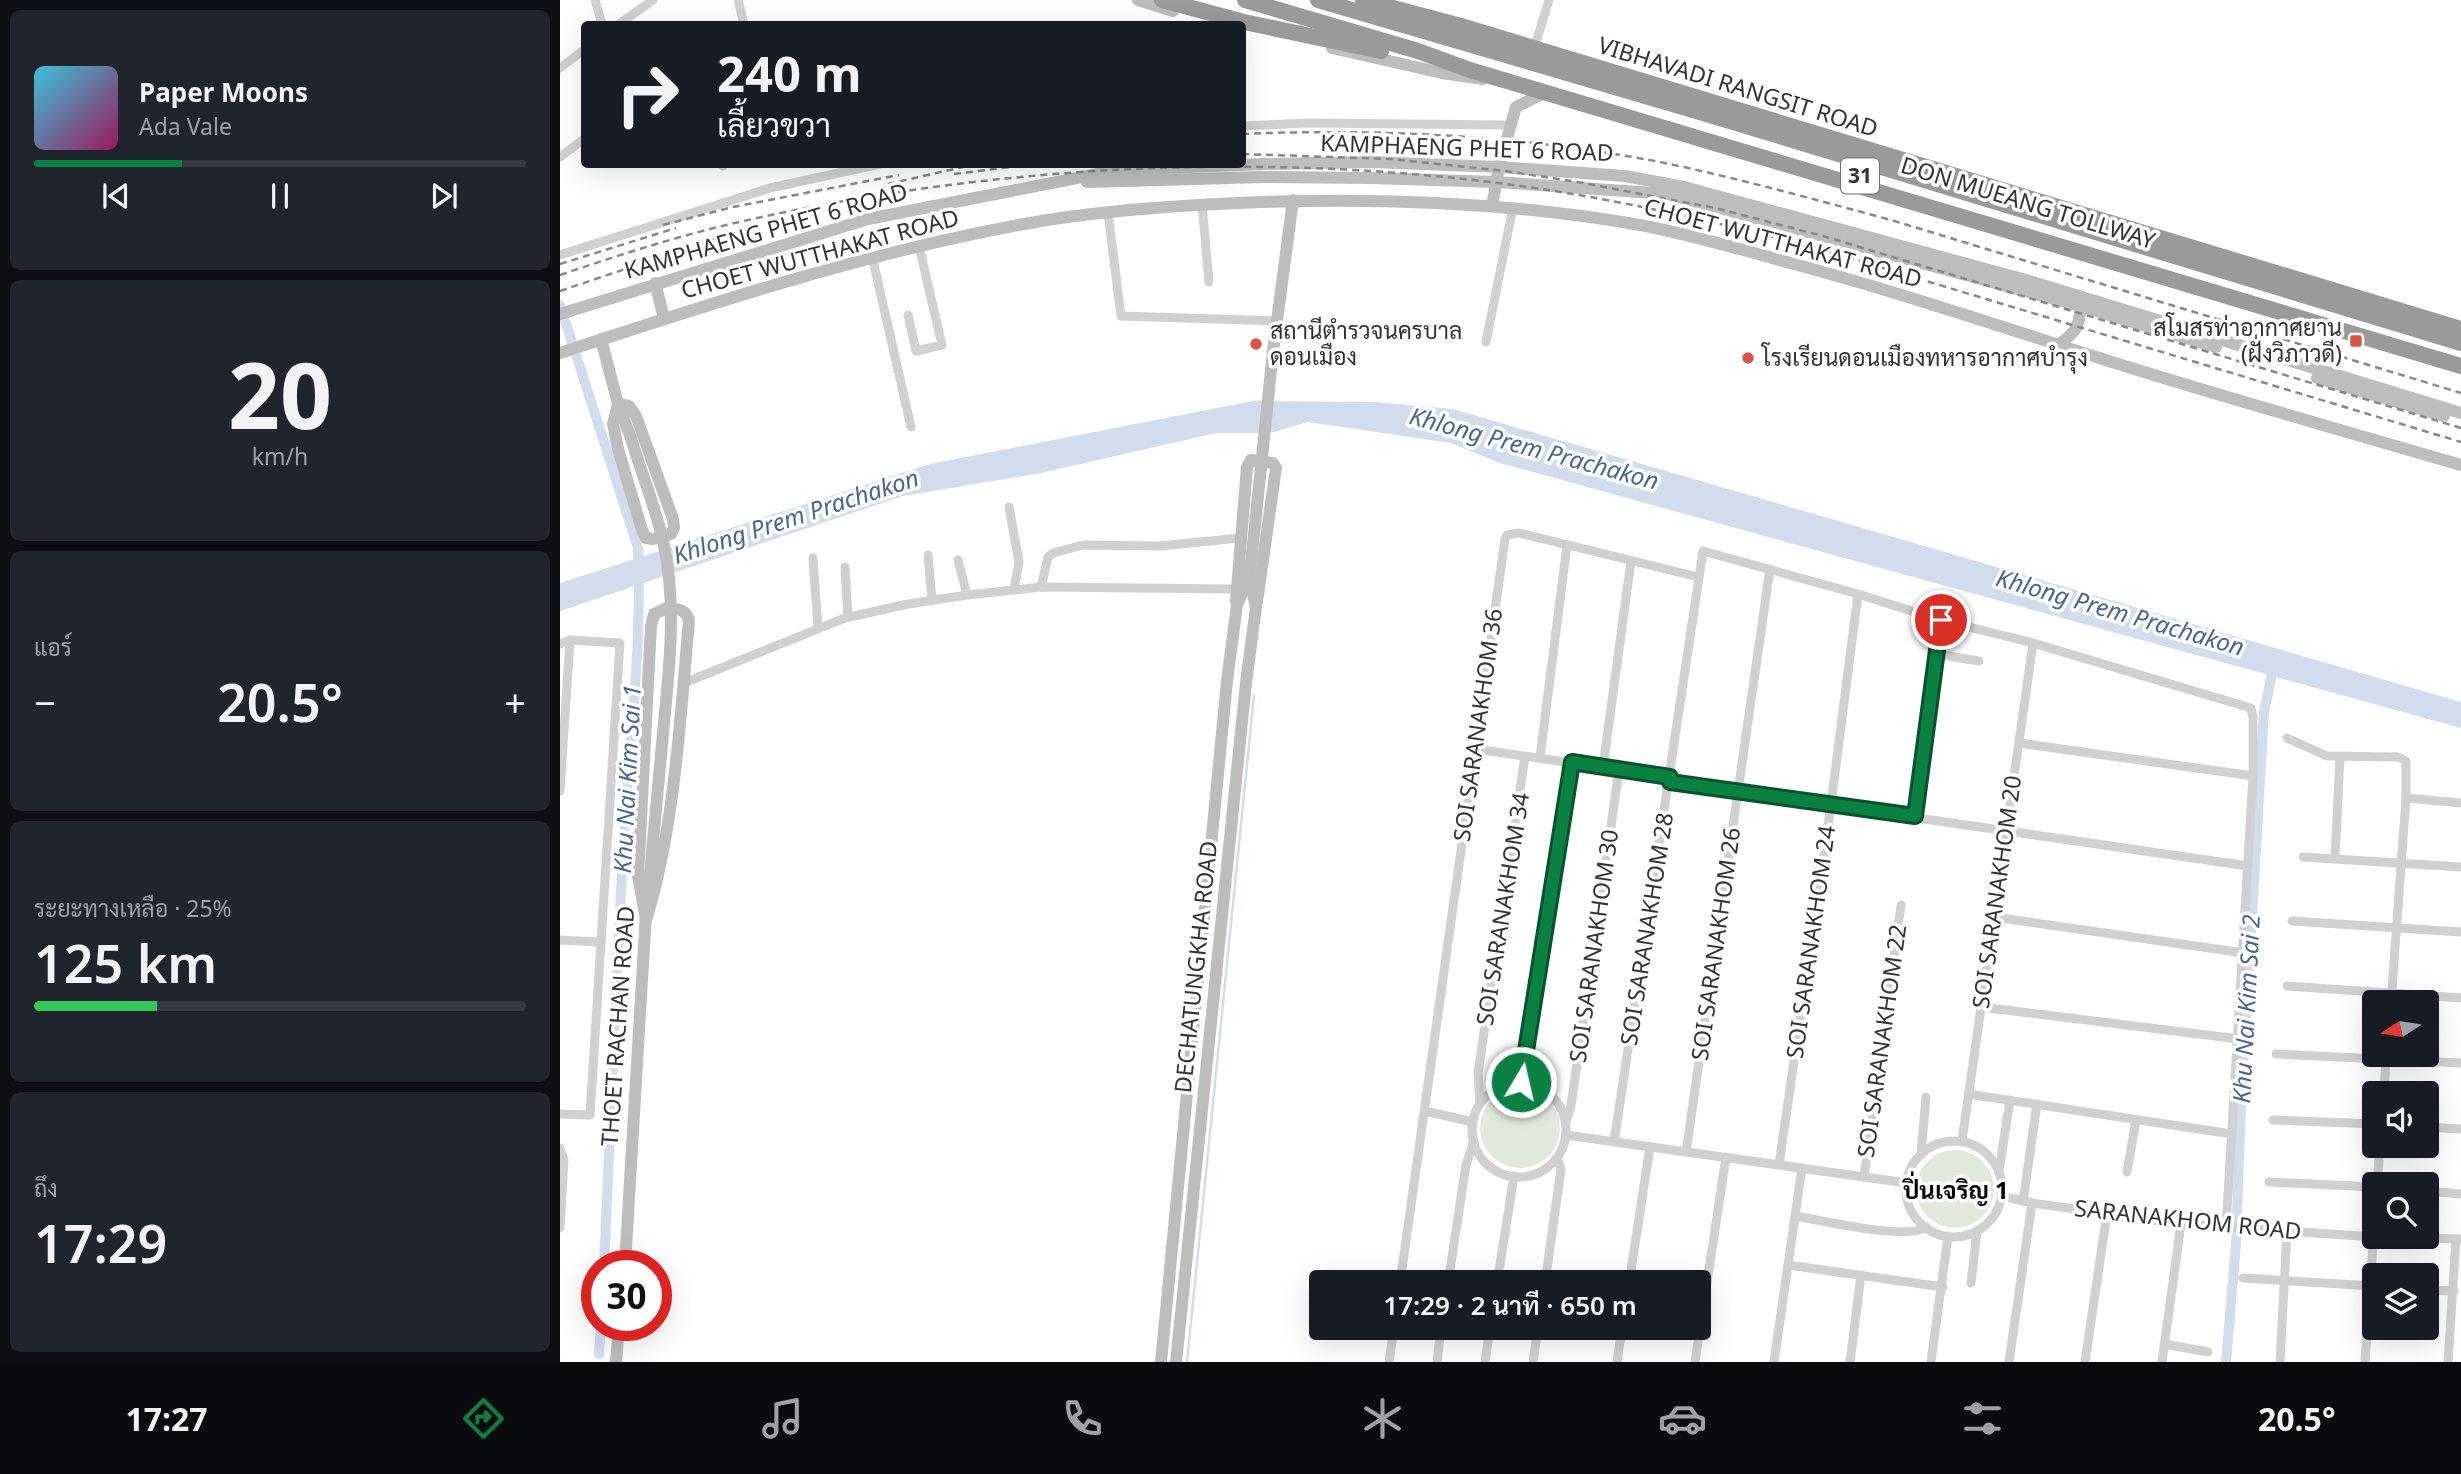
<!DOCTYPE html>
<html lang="th">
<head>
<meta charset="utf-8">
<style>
	body { margin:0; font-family:"Noto Sans",Sarabun,sans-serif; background:#20242c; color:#f1f3f6; height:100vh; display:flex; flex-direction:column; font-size:26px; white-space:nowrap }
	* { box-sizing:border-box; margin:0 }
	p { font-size:23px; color:#9ea1a6 }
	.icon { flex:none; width:38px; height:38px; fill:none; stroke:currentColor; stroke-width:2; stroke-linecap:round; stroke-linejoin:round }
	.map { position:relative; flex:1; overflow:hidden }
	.drawer { display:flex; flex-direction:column; gap:10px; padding:10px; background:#0d0f14; width:560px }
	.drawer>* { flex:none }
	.guide { position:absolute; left:21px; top:21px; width:665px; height:147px; border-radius:7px; box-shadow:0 7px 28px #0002; background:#171b24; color:#f1f3f6; overflow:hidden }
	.needle { width:46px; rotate:258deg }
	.tools { position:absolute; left:1802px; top:990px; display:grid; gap:14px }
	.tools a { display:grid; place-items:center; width:77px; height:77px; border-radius:7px; background:#171b24; box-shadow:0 7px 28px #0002; font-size:35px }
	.speed { position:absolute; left:21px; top:1250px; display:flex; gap:14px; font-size:35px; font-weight:700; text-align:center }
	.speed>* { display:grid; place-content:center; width:91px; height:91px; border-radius:50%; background:#171b24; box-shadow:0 7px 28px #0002; line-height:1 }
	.speed .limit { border:10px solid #d22; background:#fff; color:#111 }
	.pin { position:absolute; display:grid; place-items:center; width:60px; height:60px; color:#fff; margin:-30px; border:4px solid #fff; border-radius:50%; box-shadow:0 2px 7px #0007 }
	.me { position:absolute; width:77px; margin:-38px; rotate:9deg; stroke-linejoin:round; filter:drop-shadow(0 0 5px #0008) }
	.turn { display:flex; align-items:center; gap:24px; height:147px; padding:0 21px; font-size:32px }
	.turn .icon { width:91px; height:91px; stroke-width:2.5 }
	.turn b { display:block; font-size:49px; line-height:60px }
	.big { font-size:52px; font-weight:600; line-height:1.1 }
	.drawer .card { flex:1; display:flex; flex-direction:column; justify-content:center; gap:10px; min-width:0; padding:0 24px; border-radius:10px; background:#20242c }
	.drawer .dial { align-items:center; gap:0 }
	.dial b { font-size:91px; line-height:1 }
	.song { display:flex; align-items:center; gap:21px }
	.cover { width:84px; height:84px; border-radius:10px; background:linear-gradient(135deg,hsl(190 70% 55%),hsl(330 70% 35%)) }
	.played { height:7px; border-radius:4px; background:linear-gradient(90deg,#0b8043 30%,#363941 30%) }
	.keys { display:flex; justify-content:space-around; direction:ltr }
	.heat { display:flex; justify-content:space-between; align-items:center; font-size:38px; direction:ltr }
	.charge { height:10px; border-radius:5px; background:linear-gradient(90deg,#34c759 25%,#363941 0) }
	.trip { position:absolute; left:749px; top:1270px; width:402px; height:70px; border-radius:7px; background:#171b24; box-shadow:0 7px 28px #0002; font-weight:600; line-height:70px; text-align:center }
	.menu { display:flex; height:112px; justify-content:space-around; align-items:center; background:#090b0e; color:#9ea1a6 }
	.menu .icon { width:49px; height:49px }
	.menu .selected { color:#0b8043 }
	.menu b { font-size:32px; color:#f1f3f6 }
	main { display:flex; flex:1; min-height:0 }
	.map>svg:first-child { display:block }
</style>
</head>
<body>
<main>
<section class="drawer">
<div class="card">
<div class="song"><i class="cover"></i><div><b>Paper Moons</b><p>Ada Vale</p></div></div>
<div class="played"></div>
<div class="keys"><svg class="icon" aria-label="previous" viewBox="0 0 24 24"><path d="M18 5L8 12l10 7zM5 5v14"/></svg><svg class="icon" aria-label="pause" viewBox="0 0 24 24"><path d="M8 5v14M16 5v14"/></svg><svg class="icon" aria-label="next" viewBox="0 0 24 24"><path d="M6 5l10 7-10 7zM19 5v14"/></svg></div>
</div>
<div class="card dial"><b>20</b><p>km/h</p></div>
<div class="card"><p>แอร์</p>
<div class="heat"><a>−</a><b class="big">20.5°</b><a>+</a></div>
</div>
<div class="card"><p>ระยะทางเหลือ · 25%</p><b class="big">125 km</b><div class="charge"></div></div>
<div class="card"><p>ถึง</p><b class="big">17:29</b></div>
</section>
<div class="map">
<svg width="1901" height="1362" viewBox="0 0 1901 1362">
	<rect width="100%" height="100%" fill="#fff"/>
	<g fill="#e1e9dd">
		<circle cx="960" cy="1128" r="40"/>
		<circle cx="1395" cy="1189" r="39"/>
	</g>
	<path fill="#d1ddec" d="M693 401 815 402 893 409 1901 702V728L940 463 891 443 748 422 710 433H656L481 473 343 496 0 611V583L370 464Z"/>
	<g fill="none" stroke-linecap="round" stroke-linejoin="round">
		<path stroke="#d1ddec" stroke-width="2.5" d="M627 1362 694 695"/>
		<g stroke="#d1ddec" stroke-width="10">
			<path d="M0 305 78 548C82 639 71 729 65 819 56 968 51 1117 44 1265"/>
			<path d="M39 1354 41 1325"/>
			<path d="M1666 1362 1676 1244 1681 1101 1704 712 1714 665"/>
		</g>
		<g stroke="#d0d0d0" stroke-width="9">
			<path d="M35 0 42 24"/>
			<path d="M178 0 184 24"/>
			<path d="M59 24 93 0"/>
			<path d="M974 49 989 0"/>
			<path d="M0 68 24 50"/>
			<path d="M682 126 749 123 950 125"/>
			<path d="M0 157 24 139"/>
			<path d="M162 164 163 166"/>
			<path d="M642 204 649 282"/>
			<path d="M548 213 561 316 717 321"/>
			<path d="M0 255 210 188 320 164"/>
			<path d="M312 256 351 427"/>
			<path d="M348 315 356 351 382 345 359 246"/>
			<path d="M926 342 953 207"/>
			<path d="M449 507 459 562 454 589"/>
			<path d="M368 555 372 600"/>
			<path d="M253 558 258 629"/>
			<path d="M398 560 407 595"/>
			<path d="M285 567 288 617"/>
			<path d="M481 587 488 557 493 553 523 545 600 546 680 538"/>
			<path d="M0 644 10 640 60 643 30 1115 0 1114"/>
			<path d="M1376 654 1419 661"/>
			<path d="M129 681 285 618 348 604 407 595 481 587 676 589"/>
			<path d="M1727 738 1767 756 1838 757 1846 761V798L1831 1003"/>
			<path d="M1459 743 1693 776"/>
			<path d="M915 749 1110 777"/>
			<path d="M980 757 1007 545"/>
			<path d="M1043 767 1071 561"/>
			<path d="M1110 782 1688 866"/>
			<path d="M0 791 10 640"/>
			<path d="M1846 798 1901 803"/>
			<path d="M1355 816 1380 620"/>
			<path d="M1743 857 1901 867"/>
			<path d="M1775 858 1780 757"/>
			<path d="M1434 917 1684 953"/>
			<path d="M1732 921 1901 932"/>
			<path d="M0 940 40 942"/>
			<path d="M1727 986 1901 998"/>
			<path d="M1421 1007 1679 1039"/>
			<path d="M1716 1054 1901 1063"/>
			<path d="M961 1082 1012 762"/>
			<circle cx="959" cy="1130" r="47"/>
			<path d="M1408 1094 1672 1134"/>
			<path d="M1824 1094 1826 1057"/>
			<path d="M920 1104 918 1073 965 756"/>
			<path d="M865 1111 913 1122"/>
			<path d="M1713 1120 1815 1124"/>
			<path d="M1006 1121 1011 1106 1059 770"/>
			<path d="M1867 1127 1901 1129"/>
			<path d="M1006 1135 1347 1183"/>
			<path d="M1402 1141 1473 643"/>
			<circle cx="1394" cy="1189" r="48"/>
			<path d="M1054 1142 1143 551 1298 594 1380 620 1473 643 1691 708 1693 718V776L1666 1228"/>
			<path d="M0 1148 4 1160 0 1228"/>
			<path d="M1126 1152 1210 569"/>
			<path d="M1361 1154 1366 1097"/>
			<path d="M1219 1165 1271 804 1298 594"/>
			<path d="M1439 1171 1450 1100"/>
			<path d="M1567 1172 1576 1120"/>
			<path d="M1304 1177 1341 905"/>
			<path d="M1709 1182 1815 1187"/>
			<path d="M1817 1185 1820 1146"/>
			<path d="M1867 1191 1901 1194"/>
			<path d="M1442 1196 1472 1203 1621 1224 1815 1237"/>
			<path d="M1463 1201 1477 1104"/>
			<path d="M1235 1216C1262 1220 1347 1241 1366 1227"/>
			<path d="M1831 1237 1899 1239"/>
			<path d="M1228 1265 1383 1287"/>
			<path d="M1683 1278 1813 1286"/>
			<path d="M840 1283 945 539 947 535 959 533 1138 577"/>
			<path d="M888 1283 906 1165 914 1141"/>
			<path d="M937 1283 954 1176"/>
			<path d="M985 1283 1001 1169 997 1158"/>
			<path d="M1069 1283 1090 1147"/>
			<path d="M1411 1283 1417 1231"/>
			<path d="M1867 1290 1894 1291"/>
			<path d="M1604 1344 1648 1352"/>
			<path d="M829 1362 834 1328"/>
			<path d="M877 1362 881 1328"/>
			<path d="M925 1362 930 1328"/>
			<path d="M973 1362 978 1328"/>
			<path d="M1057 1362 1062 1328"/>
			<path d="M1135 1362 1166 1157"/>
			<path d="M1214 1362 1242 1168"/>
			<path d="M1290 1362 1301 1275"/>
			<path d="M1371 1362 1388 1236"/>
			<path d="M1449 1362 1472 1203"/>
			<path d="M1525 1362 1547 1213"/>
			<path d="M1602 1362 1621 1224"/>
			<path d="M1720 1362 1727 1231"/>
			<path d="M1805 1362 1815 1215"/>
			<path d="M1888 1362 1896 1239"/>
		</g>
		<g stroke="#bdbdbd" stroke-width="12">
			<path d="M578 0 613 11"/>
			<path d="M772 48 882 73 923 79"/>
			<path d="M527 182 703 177 812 178 936 182 1108 194 1520 306 1656 347"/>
			<path d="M932 206 939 167 955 110 956 107 986 92"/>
			<path d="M95 283 104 318"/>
			<path d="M0 314 308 219 558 170 704 164 812 162 939 167 1065 176 1124 187 1466 280 1901 413"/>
			<path d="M41 339 58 404 71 438"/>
			<path d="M1498 345C1514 334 1521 326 1520 306"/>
			<path d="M713 351 733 200"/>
			<path d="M0 353C152 303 305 253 464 224 534 211 607 206 679 203 813 197 948 202 1080 225 1129 234 1176 248 1223 261 1328 289 1431 323 1533 356 1655 395 1778 429 1901 465"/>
			<path d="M1757 378 1884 416"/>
			<path d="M58 404 69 406 76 416 113 519 114 528 111 534 93 539 86 538 82 530 58 449 53 424Z"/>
			<path d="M676 601 687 467 691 460 713 463 716 468 697 602"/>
			<path d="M107 608C118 609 126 609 129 621 120 718 115 827 86 920L78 876 91 626 94 614Z"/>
			<path d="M88 895 101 755"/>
			<path d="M65 1265 86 913"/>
			<path d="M56 1362 59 1325"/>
			<path d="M601 1362 667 681 677 605 689 577 692 554"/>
			<path d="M616 1362 686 683 696 607 689 577"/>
		</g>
		<g stroke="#9a9a9a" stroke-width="16">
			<path d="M602 0 684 22 821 51"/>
			<path d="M685 0 858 51 910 70 1901 366"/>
			<path d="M758 0 1150 115 1901 343"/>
			<path d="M803 0 901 26 1901 329"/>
		</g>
		<g stroke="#888" stroke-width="2.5" stroke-dasharray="7 5" stroke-linecap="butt">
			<path d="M682 134C824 128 970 136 1110 164 1184 180 1257 200 1331 220L1901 393"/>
			<path d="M682 154 830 159 945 171 1018 182 1155 208 1263 236 1901 428"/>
			<path d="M394 174 474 164"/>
			<path d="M328 184 403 167"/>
			<path d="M103 225 173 207 339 175"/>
			<path d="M0 264 116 228"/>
			<path d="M0 275C59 255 118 236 179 222 428 166 692 151 946 184 1053 198 1157 222 1260 249L1901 442"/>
			<path d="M0 291 166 235"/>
		</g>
		<g stroke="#bdbdbd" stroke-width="12">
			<path d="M71 438C81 472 95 506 103 541 119 611 107 684 101 755"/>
			<path d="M692 554 713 351"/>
		</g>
	</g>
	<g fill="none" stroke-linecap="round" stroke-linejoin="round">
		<defs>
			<path id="route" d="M961 1082 1012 762 1110 777V782L1355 816 1381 620"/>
		</defs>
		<use href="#route" stroke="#07532c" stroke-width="18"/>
		<use href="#route" stroke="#0b8043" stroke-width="12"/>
	</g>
	<g fill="#d95546" stroke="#fff" stroke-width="2.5">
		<rect x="1789" y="334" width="14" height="14" rx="3.5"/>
		<circle cx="696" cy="344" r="7"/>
		<circle cx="1188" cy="358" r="7"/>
	</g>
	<g text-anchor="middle" stroke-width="7" stroke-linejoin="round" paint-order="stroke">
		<rect fill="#fff" stroke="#707070" stroke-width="2" x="1281" y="158.5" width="38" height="35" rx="5"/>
		<g font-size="21" font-weight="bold" fill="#333">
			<text x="1300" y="183">31</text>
		</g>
		<g font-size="23" fill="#333" stroke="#fff">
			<text transform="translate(1178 87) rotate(17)" y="8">VIBHAVADI RANGSIT ROAD</text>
			<text transform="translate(907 148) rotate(2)" y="8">KAMPHAENG PHET 6 ROAD</text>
			<text transform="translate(1468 203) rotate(17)" y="8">DON MUEANG TOLLWAY</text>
			<text transform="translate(206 231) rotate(-16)" y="8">KAMPHAENG PHET 6 ROAD</text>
			<text transform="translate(1223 243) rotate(15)" y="8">CHOET WUTTHAKAT ROAD</text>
			<text transform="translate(260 254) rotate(-15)" y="8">CHOET WUTTHAKAT ROAD</text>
			<text transform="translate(918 725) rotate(-82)" y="8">SOI SARANAKHOM 36</text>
			<text transform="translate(1437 892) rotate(-82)" y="8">SOI SARANAKHOM 20</text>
			<text transform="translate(943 909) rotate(-81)" y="8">SOI SARANAKHOM 34</text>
			<text transform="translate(1087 929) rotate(-81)" y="8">SOI SARANAKHOM 28</text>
			<text transform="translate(1251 942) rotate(-82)" y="8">SOI SARANAKHOM 24</text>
			<text transform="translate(1156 944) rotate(-82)" y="8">SOI SARANAKHOM 26</text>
			<text transform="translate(1034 946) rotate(-82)" y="8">SOI SARANAKHOM 30</text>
			<text transform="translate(636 967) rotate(-84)" y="8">DECHATUNGKHA ROAD</text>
			<text transform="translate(58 1026) rotate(-86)" y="8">THOET RACHAN ROAD</text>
			<text transform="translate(1322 1041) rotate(-82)" y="8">SOI SARANAKHOM 22</text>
			<text transform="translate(1628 1220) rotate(6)" y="8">SARANAKHOM ROAD</text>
		</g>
		<g font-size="23" fill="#333" stroke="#fff" text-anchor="start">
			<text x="1782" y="336" text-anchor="end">สโมสรท่าอากาศยาน<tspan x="1782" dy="26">(ฝั่งวิภาวดี)</tspan></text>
			<text x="710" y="339">สถานีตำรวจนครบาล<tspan x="710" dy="26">ดอนเมือง</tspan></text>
			<text x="1202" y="366">โรงเรียนดอนเมืองทหารอากาศบำรุง</text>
		</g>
		<g font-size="24" font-style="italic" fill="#456690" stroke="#fff">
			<text transform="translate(974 449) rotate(15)" y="8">Khlong Prem Prachakon</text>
			<text transform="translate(236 517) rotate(-18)" y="8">Khlong Prem Prachakon</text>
			<text transform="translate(1560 613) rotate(16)" y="8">Khlong Prem Prachakon</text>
			<text transform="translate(68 779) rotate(-87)" y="8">Khu Nai Kim Sai 1</text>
			<text transform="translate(1687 1009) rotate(-87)" y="8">Khu Nai Kim Sai 2</text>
		</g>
		<g font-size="24" font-weight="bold" fill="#000" stroke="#fff">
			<text x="1396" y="1199">ปิ่นเจริญ 1</text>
		</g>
	</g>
</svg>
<div class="tools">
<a><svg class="needle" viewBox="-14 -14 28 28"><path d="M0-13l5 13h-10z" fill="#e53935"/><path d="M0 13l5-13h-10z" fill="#9ea1a6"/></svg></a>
<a><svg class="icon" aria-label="sound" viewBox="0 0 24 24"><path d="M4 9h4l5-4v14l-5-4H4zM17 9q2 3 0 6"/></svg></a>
<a><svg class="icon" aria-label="search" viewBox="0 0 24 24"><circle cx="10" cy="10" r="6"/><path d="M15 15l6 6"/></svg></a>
<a><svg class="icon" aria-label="layers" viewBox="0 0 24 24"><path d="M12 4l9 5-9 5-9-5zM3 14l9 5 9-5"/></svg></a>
</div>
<div class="speed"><div class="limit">30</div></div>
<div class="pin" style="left:1381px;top:620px;background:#d93025"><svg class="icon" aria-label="arrive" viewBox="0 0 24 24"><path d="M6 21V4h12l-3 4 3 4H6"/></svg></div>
<svg class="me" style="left:961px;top:1082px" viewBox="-20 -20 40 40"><circle r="17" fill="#0b8043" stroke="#fff" stroke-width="3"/><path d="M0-11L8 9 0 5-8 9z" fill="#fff"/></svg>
<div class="trip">17:29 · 2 นาที · 650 m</div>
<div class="guide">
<div class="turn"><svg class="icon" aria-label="right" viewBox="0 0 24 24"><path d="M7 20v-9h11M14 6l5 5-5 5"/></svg><div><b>240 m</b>เลี้ยวขวา</div></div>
</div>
</div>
</main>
<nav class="menu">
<b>17:27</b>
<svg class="icon selected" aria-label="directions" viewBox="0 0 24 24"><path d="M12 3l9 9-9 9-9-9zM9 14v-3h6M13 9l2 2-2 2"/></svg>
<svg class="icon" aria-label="music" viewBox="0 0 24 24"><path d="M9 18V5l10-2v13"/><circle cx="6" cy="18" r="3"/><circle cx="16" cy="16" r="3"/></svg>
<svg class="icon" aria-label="phone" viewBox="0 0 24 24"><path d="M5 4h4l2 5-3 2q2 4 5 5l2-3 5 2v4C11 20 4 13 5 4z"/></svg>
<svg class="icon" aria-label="climate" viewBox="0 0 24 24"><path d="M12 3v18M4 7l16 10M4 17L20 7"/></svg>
<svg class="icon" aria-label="car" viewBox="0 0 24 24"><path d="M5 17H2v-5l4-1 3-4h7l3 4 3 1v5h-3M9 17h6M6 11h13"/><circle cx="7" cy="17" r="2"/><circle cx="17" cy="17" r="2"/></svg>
<svg class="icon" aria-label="filters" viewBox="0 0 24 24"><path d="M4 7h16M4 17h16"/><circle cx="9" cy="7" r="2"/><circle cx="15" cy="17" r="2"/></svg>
<b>20.5°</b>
</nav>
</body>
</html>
